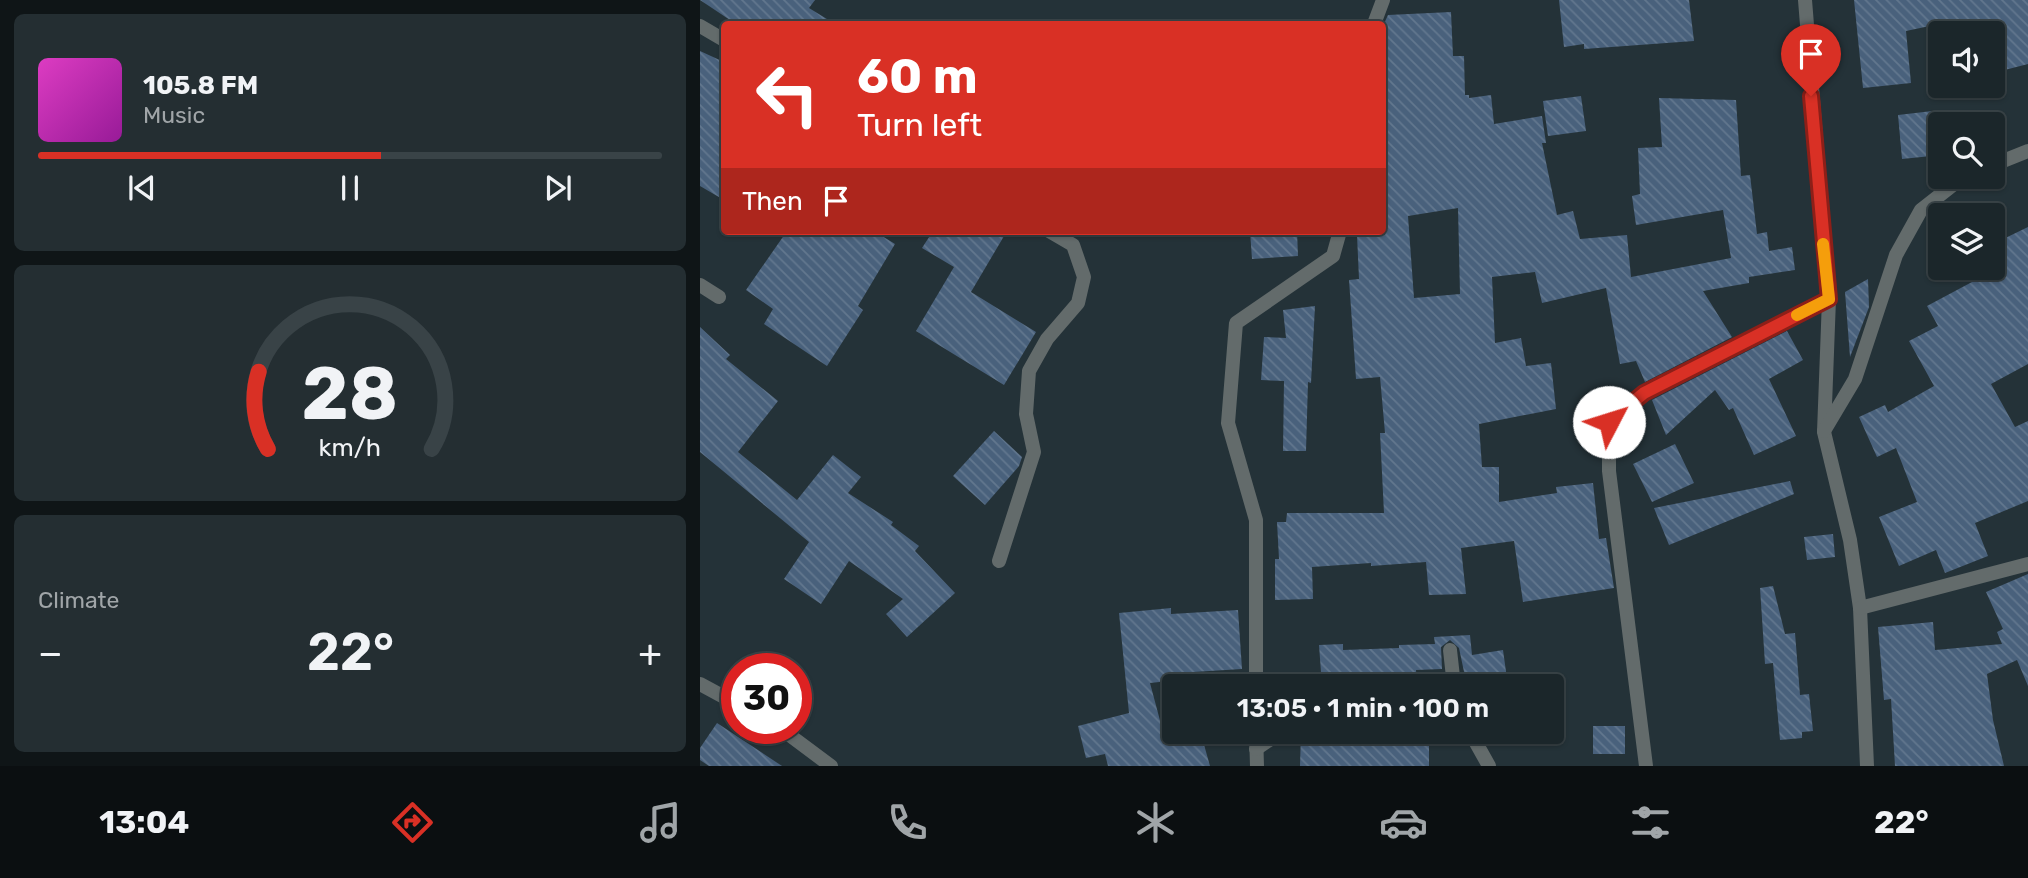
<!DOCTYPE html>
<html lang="en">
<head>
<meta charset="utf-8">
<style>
	body { margin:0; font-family:Rubik,sans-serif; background:#242e32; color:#f1f3f6; height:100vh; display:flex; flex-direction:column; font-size:26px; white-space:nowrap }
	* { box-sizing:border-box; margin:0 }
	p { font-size:23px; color:#a0a5a8 }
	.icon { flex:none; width:38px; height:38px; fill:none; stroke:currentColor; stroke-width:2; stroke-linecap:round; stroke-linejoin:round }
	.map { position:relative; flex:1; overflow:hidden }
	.drawer { display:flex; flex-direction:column; gap:14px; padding:14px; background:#0f1517; width:700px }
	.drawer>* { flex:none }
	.guide { position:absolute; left:21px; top:21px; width:665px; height:214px; border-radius:7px; box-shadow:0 2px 5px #0004,0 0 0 2px #394347; background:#d93025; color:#fff; overflow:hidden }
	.tools { position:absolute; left:1228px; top:21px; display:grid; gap:14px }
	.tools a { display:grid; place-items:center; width:77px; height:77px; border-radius:7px; background:#1b262a; box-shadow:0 2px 5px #0004,0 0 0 2px #394347; font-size:35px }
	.speed { position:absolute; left:21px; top:653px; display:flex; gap:14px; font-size:35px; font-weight:700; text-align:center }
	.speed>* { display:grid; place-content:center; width:91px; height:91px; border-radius:50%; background:#1b262a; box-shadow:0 2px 5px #0004,0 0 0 2px #394347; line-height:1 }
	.speed .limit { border:10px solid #d22; background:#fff; color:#111 }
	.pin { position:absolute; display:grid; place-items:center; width:60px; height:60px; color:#fff; margin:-72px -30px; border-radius:50% 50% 50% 0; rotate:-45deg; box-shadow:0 0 7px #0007 }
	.pin .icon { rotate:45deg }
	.me { position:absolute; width:77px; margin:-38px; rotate:50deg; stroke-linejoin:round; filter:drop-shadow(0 0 5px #0008) }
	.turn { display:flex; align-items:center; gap:24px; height:147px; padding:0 21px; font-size:32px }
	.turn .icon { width:91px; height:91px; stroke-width:2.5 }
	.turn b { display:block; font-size:49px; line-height:60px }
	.then { display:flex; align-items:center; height:66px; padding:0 21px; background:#0003; gap:14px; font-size:26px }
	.big { font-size:52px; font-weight:600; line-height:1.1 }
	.drawer .widget { flex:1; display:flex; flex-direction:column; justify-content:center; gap:10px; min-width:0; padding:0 24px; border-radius:10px; background:#242e32 }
	.drawer .dial { align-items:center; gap:0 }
	.dial svg { height:182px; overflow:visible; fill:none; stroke:#394347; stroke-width:7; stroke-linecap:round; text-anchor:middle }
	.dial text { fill:#f1f3f6; stroke:none }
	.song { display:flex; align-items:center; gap:21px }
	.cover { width:84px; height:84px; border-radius:10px; background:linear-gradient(135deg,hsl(310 70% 55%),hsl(300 70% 35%)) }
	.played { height:7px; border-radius:4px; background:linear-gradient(90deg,#d93025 55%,#394347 55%) }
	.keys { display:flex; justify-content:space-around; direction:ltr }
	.heat { display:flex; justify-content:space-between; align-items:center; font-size:38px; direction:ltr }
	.trip { position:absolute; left:462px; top:674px; width:402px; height:70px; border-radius:7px; background:#1b262a; box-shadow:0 2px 5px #0004,0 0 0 2px #394347; font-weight:600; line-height:70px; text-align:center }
	.tabs { display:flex; height:112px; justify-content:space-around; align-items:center; background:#0b0f11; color:#a0a5a8 }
	.tabs .icon { width:49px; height:49px }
	.tabs .active { color:#d93025 }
	.tabs b { font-size:32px; color:#f1f3f6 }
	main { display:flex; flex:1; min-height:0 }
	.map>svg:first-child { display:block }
</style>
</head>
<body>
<main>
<section class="drawer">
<div class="widget">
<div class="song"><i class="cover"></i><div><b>105.8 FM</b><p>Music</p></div></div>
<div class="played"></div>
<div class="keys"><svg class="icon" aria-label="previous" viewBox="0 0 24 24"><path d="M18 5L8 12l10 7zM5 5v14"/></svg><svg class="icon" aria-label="pause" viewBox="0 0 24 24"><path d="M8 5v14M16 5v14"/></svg><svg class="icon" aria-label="next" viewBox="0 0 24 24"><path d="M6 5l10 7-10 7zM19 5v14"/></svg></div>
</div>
<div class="widget dial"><svg viewBox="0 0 100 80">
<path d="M14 69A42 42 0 1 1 86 69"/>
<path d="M14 69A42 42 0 0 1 10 35" stroke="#d93025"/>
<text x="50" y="56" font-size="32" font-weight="700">28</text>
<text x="50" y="72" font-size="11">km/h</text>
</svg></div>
<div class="widget"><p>Climate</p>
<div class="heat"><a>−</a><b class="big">22°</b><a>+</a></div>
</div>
</section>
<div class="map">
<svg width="1328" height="766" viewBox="0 0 1328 766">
	<defs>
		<pattern id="building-back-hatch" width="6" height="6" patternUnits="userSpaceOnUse" patternTransform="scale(1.75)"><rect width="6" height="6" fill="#49617c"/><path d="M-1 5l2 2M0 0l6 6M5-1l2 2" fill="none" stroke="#62778e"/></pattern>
	</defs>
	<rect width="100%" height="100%" fill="#243238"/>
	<g fill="url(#building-back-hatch)" fill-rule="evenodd">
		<path d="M0 0H115L109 8 135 24H36Z"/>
		<path d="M859 0H989L994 41 884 49V44L864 47Z"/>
		<path d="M1154 0H1328V64L1293 73V33H1261L1258 20 1206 31 1211 83 1163 88Z"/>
		<path d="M751 12 753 56H764L765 95H769V98L791 95 794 124 842 116 846 143H842L857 215 873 211 880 239 927 235 931 277 1031 258 1023 210 936 225 932 196 940 194 938 148 962 147 959 98 1036 100 1041 176 1050 175 1057 234 1067 232 1069 251 1092 247 1095 270 1049 277V283L1003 291 1032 337 945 382 936 361 920 364 906 288 842 303 835 272 792 277 795 343 821 338 826 366 851 363 856 409 779 424 782 467H799V502L857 493 856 487 893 483 899 539 906 538 914 588 823 602 814 541 761 548 766 594 729 595 726 562 671 566V563L612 567 613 599 575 600V559H579L577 522H586L587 513H684L680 433H685L680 377 656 379 649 280 659 279 657 235 682 233V28L688 15ZM758 208 760 294 714 298 708 216Z"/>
		<path d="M0 51 24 62V200L0 186Z"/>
		<path d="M881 96 886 131 848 136 843 101Z"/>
		<path d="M1241 110V155L1202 159 1198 115Z"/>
		<path d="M1328 227V364L1291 384 1315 427 1328 421V501L1275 523 1288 556 1245 573 1236 550 1199 566 1179 517 1217 502 1196 448 1177 457 1159 417 1185 405 1188 412 1234 386 1209 341 1238 326 1227 306 1272 282 1264 268H1293V244Z"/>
		<path d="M87 231H174L195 244 158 306 163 310 127 366 64 324 73 309 46 290Z"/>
		<path d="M233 231H307L271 292 336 332 304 385 216 331 254 267 222 248Z"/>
		<path d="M550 231H597L598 256 552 259Z"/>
		<path d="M1168 279 1169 307 1150 357 1145 292Z"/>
		<path d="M615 306 611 383 608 382 606 451H583L584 381 561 380 564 337 586 338 583 310Z"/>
		<path d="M0 327 30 355 26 359 78 401 38 452 97 500 133 455 161 477 148 493 193 522 191 525 219 546 215 551 255 593 207 637 186 614 203 599 149 561 121 604 84 579 109 542 0 452Z"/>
		<path d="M1087 331 1103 360 1069 379 1096 436 1054 455 1033 408 1029 410 1015 390 966 435 952 400Z"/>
		<path d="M294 431 322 457 319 466 285 505 253 476Z"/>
		<path d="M975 444 994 483 952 502 933 464Z"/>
		<path d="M1090 481 1094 494 969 545 954 508Z"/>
		<path d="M1133 534 1135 557 1107 560 1104 537Z"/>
		<path d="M1328 574V686L1317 660 1287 674 1293 720 1304 766H1195L1191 699 1184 700 1178 627 1233 622 1235 650 1302 644 1297 632 1303 629 1286 592Z"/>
		<path d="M1073 586 1085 634 1095 633 1100 695 1109 694 1113 731 1102 732V738L1080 740 1073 663 1065 664 1060 588Z"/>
		<path d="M471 608V614L538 610 542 669 477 673 478 680 450 683 466 743 501 734 510 766H408L405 754 386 758 378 726 429 713 419 613Z"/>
		<path d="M770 635 772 655 803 650 808 686H767L759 648 750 640 741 647 742 669 716 670 717 686H619H622L619 645 643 644V650L699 648V645L735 644 734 637Z"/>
		<path d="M17 723 82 766H9L0 760V748Z"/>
		<rect x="893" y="726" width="32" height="28"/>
		<path d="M601 732H625V741L729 745V766H600Z"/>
	</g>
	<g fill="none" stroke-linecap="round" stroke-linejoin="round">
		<g stroke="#636b6b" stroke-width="14">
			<path d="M1105 0 1129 299 1124 432 1150 540 1160 608 1167 766"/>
			<path d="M674 24 683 0"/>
			<path d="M0 26 24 40"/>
			<path d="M1293 165 1328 151"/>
			<path d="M0 285 19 297"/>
			<path d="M1124 431 1155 379 1196 255 1221 210 1263 177"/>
			<path d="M299 561 334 452 326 414 329 371 347 339 378 303 384 277 373 245 349 231"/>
			<path d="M1160 608 1328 564"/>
			<path d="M750 650 754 686"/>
			<path d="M0 684 37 704"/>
			<path d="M556 686V520L528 423 536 323 633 256 640 231"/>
			<path d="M80 728 131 766"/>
			<path d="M556 732 557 766"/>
			<path d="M770 732 789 766"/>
			<path d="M556 749 581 732"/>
			<path d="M946 766 909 471V422L944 393 1129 299"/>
		</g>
	</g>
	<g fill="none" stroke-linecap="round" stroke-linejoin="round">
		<defs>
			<path id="route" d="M909 422 944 393 1129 299 1111 96"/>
		</defs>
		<use href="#route" stroke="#8d1f18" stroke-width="18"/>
		<use href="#route" stroke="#d93025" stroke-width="12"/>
		<path stroke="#f59e0b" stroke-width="12" d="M1097 315 1129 299 1123 244"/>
	</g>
</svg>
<div class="tools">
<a><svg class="icon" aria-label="sound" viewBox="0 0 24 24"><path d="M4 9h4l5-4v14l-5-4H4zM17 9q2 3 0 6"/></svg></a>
<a><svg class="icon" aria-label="search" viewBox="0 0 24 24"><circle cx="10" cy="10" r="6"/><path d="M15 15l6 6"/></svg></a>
<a><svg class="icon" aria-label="layers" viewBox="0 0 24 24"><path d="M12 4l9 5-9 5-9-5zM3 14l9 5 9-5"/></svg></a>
</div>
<div class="speed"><div class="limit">30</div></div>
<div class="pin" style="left:1111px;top:96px;background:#d93025"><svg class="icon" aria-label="arrive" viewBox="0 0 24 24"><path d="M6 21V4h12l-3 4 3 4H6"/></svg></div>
<svg class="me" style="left:909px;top:422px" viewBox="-20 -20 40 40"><circle r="19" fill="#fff"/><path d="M0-13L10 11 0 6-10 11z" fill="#d93025"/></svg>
<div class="trip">13:05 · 1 min · 100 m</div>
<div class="guide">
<div class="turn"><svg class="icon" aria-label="left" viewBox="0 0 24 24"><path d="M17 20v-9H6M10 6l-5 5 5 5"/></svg><div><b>60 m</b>Turn left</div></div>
<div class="then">Then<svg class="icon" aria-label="arrive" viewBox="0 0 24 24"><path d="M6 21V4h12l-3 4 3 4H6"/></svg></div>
</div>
</div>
</main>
<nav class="tabs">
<b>13:04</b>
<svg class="icon active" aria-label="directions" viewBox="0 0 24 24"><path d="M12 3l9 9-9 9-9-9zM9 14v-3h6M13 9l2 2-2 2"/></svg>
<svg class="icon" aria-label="music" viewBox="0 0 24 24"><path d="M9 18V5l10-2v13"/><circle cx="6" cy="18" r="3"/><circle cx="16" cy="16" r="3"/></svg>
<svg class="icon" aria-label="phone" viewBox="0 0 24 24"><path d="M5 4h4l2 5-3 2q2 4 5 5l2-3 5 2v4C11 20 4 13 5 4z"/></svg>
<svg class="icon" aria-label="climate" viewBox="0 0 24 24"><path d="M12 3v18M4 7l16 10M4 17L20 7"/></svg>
<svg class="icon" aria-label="car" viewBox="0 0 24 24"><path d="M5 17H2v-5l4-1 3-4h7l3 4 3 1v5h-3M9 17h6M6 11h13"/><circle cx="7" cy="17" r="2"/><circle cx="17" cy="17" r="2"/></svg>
<svg class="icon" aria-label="filters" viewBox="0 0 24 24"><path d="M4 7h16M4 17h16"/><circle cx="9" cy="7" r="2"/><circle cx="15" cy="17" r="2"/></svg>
<b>22°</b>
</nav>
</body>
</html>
